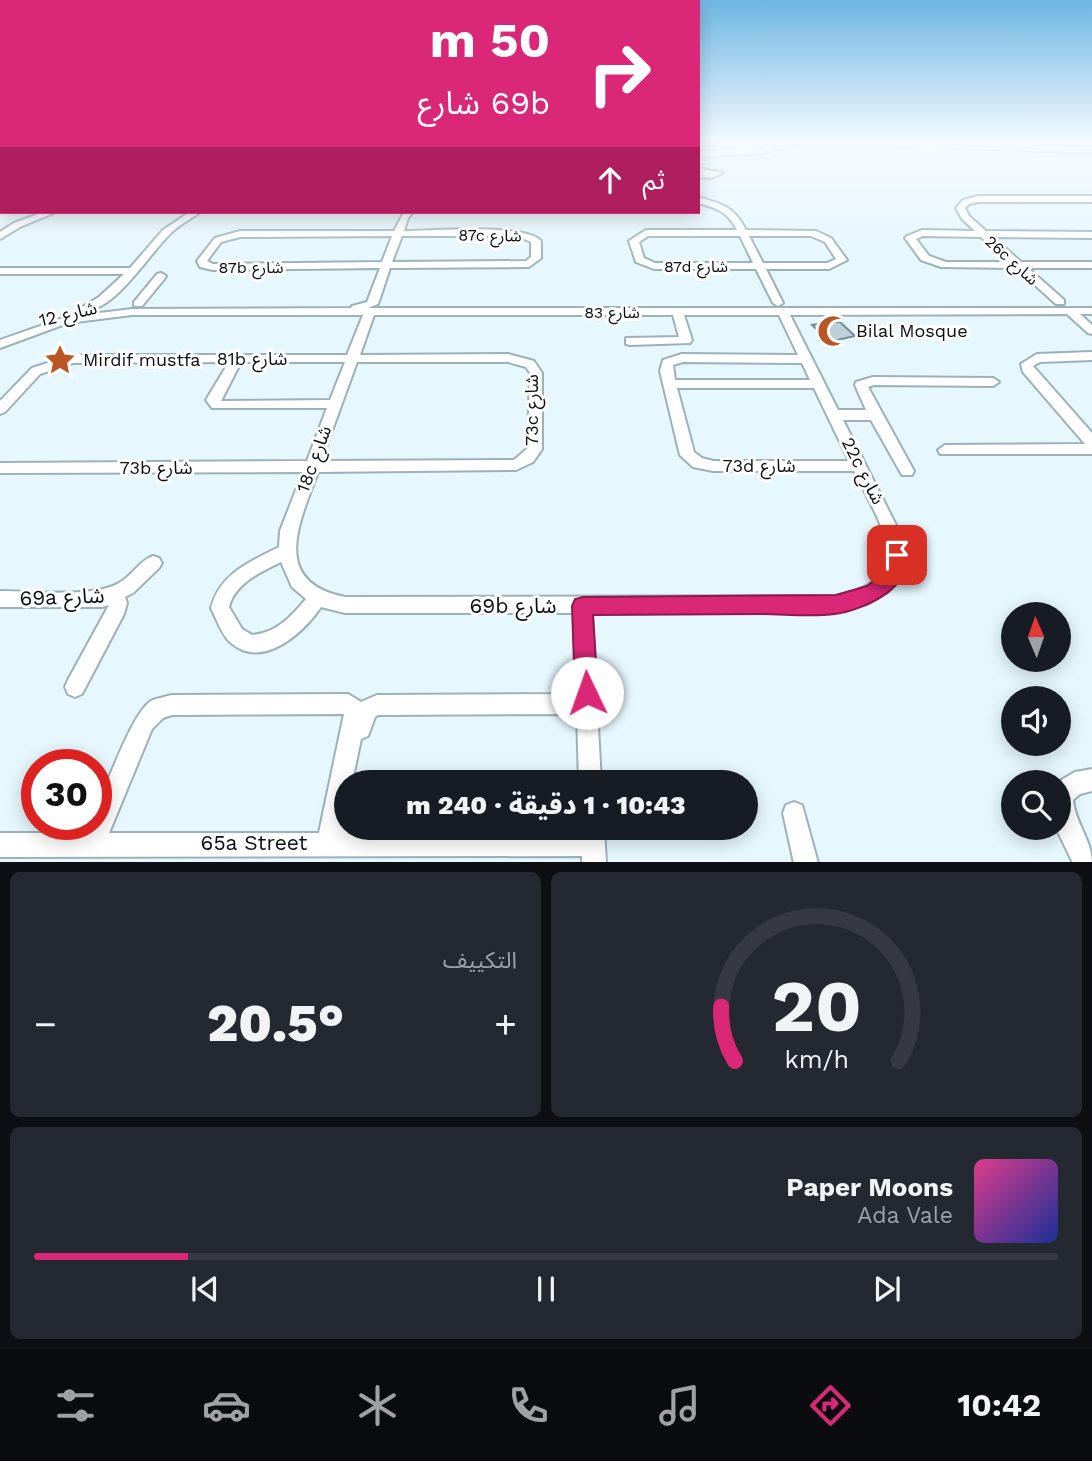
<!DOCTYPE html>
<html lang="ar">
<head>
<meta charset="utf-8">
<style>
	body { margin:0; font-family:"Work Sans","Noto Sans Arabic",sans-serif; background:#242831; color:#f1f3f6; direction:rtl; height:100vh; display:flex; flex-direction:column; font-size:26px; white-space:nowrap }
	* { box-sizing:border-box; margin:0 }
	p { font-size:23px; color:#9ea1a6 }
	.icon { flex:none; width:38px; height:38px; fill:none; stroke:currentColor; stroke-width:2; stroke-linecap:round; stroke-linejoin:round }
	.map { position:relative; height:862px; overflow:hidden; direction:ltr }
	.sheet { display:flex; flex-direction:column; gap:10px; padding:10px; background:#0d0f14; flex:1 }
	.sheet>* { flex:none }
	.hud { position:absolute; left:0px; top:0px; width:700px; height:214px; box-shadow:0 4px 18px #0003; direction:rtl; background:#db2777; color:#fff; overflow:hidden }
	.needle { width:46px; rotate:358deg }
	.fabs { position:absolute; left:1001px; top:602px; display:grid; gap:14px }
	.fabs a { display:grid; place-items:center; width:70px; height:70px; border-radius:50%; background:#171b24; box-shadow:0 4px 18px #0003; font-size:35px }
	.speed { position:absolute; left:21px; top:749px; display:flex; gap:14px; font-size:35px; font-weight:700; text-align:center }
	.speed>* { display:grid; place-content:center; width:91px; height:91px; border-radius:50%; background:#171b24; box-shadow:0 4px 18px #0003; line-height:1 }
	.speed .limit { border:10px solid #d22; background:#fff; color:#111 }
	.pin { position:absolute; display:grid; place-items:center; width:60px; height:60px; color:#fff; margin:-30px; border-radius:14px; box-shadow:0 4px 10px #0006 }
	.me { position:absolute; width:77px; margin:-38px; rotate:357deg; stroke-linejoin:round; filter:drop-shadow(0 0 5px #0008) }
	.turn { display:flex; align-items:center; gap:24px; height:147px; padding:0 35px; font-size:32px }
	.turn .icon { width:91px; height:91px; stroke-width:2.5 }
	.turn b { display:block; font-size:49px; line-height:60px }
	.then { display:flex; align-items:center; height:66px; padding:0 35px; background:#0003; gap:14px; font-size:26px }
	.big { font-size:52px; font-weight:800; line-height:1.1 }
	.sheet .widget { flex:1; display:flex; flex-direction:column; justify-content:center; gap:10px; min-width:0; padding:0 24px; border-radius:10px; background:#242831 }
	.sheet .dial { align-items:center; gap:0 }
	.dial svg { height:182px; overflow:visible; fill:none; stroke:#363941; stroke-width:7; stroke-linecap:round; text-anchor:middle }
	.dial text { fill:#f1f3f6; stroke:none }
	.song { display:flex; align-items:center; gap:21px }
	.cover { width:84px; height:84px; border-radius:10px; background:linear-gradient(135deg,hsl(330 70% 55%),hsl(230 70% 35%)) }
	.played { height:7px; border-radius:4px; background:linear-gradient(90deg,#db2777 15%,#363941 15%) }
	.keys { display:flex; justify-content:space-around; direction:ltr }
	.heat { display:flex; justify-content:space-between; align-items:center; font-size:38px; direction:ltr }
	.sheet .tiles { flex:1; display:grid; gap:10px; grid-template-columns:1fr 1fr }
	.widget:last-child { grid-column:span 2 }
	.trip { position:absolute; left:334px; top:770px; width:424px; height:70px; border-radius:35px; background:#171b24; box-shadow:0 4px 18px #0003; font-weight:800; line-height:70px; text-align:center; direction:rtl }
	.tabs { display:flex; height:112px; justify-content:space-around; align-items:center; background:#090b0e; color:#9ea1a6 }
	.tabs .icon { width:49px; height:49px }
	.tabs .current { color:#db2777 }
	.tabs b { font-size:32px; color:#f1f3f6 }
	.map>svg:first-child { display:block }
</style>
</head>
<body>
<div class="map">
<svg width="1092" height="863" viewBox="0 0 1092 863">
	<rect width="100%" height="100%" fill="#e6f7fe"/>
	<path fill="#bcd1d9" stroke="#798c94" stroke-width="2" d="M831 322H840L855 336 829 342 812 325Z"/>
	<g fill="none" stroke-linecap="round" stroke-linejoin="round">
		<defs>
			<g id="minor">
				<path d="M698 168 723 173 711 178 698 177V173H702L698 172Z"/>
				<path d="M978 196H1092V202H978L969 204 965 208 969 216 986 231 1092 232V238L993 237 1021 262H1092V268H1028L1064 300V304H1056L1016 268 941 267 921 260 905 238 907 236 922 230 975 231 962 219 956 208 963 200ZM923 236 981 237 1009 262H946L929 256 916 239Z"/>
				<path d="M698 197C723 204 734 207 746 230L816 231 831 238 847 260 829 269H766L783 303 778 306 773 303 756 269H654L636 262 629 241 646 230H737C728 212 717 208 698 203ZM648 236H740L753 263H655L644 258 639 242ZM749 236H811L825 242 836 259 827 263H763Z"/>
				<path d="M44 212H56L20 227 0 239V232L14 223Z"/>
				<path d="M190 212H200C190 220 178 225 169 235 149 254 113 314 83 310L81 308 99 297 124 274H0V268H130L163 230Z"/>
				<path d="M404 212H413L408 218 404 231C430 231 526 223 541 241V258L529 267 390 268 378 304 368 308H1092V314H1080L1092 325V334L1088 333 1067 314 790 315 838 410H866L855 385 856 382 873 377 993 378 999 382 993 386 874 385 868 387 914 471 912 475H902L871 420H843L903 539 904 554 898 577 889 591 869 603 836 612 592 613 601 782H579L577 714 378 715 375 717 368 736 361 739 352 782H346V828H353V833L581 832 580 828H604L606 863H582V856L0 857V833H86L90 824H96V809C107 785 132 713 151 701 157 698 165 697 172 695L348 694 361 702 377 695 576 694 574 613H345L321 607C303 633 262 671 230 642 222 635 216 618 211 608 220 573 250 562 279 547L280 531 303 472 0 473V463L307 461 327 408H212L206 400 229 362 73 363 40 374 5 412 0 414V401L32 368 72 355H347L363 315H132L68 323 0 348V340L66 317 132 309 351 308 352 306 367 302 380 268 213 270 200 267 197 261 215 238 240 231H394ZM392 236 382 262 213 264 207 261 221 242 240 237ZM402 236H517L531 242V257L526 261 392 262ZM374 315H673L679 337 626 338V344L630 345 690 343 692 340 684 315H779L798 355 682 354 663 360 660 371 680 455 693 467 713 471H854C879 522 922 580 836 596L345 597C269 582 300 521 318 472L516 470 533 462 542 449V373L534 361 508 354 360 355ZM241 362H345L330 400 221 401ZM357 362H508L526 367 530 373 528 448 514 460 321 461ZM683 362 802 363 810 380H675L673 365ZM677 388H814L849 461H713L702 458 694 452ZM281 562 292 587 306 599C291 617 276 633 252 635L242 629 229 607C235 583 261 572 281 562ZM344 714 319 833H109L152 729 163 718 172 715Z"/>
				<path d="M161 273 166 276 165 278 142 306H134V302L157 274Z"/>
				<path d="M1092 352V360L1040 362 1033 366 1092 433V454H940L938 450 945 445 1085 444 1023 372 1021 364 1037 354Z"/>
				<path d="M153 556 159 558 162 563 159 568 133 593 125 597 127 603 124 614 82 694 75 697 68 694 65 687 68 680 109 605 102 607H0V591C31 591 94 598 119 583 132 576 139 561 153 556Z"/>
				<path d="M1092 769V791L1080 794 1073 800C1075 823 1092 840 1092 863H1073L1056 828H1059L1058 782 1075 772Z"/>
				<path d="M794 802 802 805 818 863H794L783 813 786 805Z"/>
			</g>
			<g id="major">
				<rect x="0" y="148" width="2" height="6"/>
				<rect x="0" y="166" width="2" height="6"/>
			</g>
			<g id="highway">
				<path d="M782 143H803L760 154 698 157V151L760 148Z"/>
				<path d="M890 143 1092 147V153L895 146Z"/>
				<rect x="0" y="159" width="2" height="6"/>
			</g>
		</defs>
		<use href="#minor" stroke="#9db1ba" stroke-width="4"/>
		<use href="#major" stroke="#9db1ba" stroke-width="3"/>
		<use href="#highway" stroke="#9db1ba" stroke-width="3"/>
		<use href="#minor" fill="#fff" fill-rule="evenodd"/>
		<use href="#major" fill="#fff" fill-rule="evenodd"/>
		<use href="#highway" fill="#fff" fill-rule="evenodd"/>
	</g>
	<linearGradient id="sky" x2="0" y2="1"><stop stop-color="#6eb6e3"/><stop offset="0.54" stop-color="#f4fbff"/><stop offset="1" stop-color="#f4fbff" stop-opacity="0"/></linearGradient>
	<rect width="1092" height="264" fill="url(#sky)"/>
	<path fill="#db2777" stroke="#8e194d" stroke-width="2" d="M897 547 904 549C921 585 861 611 835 614 811 617 785 614 760 614 704 614 649 615 593 615L598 693 595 701 587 705 578 701 575 693 572 606 575 599 583 597 836 595 867 586 879 577 890 549Z"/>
	<defs>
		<symbol id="mosque-bare" viewBox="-9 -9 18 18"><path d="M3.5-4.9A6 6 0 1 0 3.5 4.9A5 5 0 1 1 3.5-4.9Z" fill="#ba5524" stroke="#fff" stroke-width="2.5" paint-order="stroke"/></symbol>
		<symbol id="sight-bare" viewBox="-9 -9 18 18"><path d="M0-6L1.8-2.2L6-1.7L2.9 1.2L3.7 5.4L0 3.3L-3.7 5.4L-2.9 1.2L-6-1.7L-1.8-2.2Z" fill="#ba5524" stroke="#fff" stroke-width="2.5" paint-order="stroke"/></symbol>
	</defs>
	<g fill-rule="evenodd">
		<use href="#mosque-bare" x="811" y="309" width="44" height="44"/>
		<use href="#sight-bare" x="38" y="338" width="44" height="44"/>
	</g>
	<g text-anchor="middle" stroke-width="6" stroke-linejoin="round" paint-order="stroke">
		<g font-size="16" fill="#091013" stroke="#fff">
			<text transform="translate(490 235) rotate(1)" y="6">87c شارع</text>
			<text transform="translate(1012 260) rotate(42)" y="6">26c شارع</text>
			<text x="696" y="272">87d شارع</text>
			<text x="251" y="273">87b شارع</text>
			<text x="612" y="318">شارع 83</text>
		</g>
		<g font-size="18" fill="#091013" stroke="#fff">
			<text transform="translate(68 314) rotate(-13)" y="6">شارع 12</text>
			<text x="252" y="365">81b شارع</text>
			<text transform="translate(532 410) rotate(-90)" y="6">73c شارع</text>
			<text transform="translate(314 459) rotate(-70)" y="6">18c شارع</text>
			<text x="759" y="472">73d شارع</text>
			<text x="156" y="474">73b شارع</text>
			<text transform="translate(863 471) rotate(63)" y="6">22c شارع</text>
		</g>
		<g font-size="18" fill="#091013" stroke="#fff" text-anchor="start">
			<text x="856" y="337">Bilal Mosque</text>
			<text x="83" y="366">Mirdif mustfa</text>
		</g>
		<g font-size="21" fill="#091013" stroke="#fff">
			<text transform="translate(62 597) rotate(-2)" y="7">69a شارع</text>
			<text x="513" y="613">69b شارع</text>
			<text x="254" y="850">65a Street</text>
		</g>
	</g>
</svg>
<div class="fabs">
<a><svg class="needle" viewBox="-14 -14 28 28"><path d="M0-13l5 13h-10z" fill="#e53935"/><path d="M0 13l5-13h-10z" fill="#9ea1a6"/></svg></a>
<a><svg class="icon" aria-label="sound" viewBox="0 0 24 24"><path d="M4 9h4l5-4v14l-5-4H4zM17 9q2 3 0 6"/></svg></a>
<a><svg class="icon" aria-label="search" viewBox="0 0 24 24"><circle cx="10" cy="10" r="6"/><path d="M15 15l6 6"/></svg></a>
</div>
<div class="speed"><div class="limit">30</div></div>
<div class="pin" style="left:897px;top:555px;background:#d93025"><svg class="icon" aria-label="arrive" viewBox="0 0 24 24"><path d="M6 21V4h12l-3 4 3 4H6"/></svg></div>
<svg class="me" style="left:587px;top:693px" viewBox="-20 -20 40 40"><circle r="19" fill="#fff"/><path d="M0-13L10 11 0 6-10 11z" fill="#db2777"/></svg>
<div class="trip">10:43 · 1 دقيقة · 240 m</div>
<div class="hud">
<div class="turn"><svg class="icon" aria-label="right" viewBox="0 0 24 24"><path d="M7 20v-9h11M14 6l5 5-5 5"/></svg><div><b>50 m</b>69b شارع</div></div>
<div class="then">ثم<svg class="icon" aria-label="ahead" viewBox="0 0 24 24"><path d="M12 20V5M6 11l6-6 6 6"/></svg></div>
</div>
</div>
<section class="sheet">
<div class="tiles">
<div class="widget dial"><svg viewBox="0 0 100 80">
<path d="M14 69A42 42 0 1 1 86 69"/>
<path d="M14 69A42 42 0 0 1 8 45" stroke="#db2777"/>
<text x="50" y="56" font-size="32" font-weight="700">20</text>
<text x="50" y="72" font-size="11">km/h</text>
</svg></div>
<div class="widget"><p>التكييف</p>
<div class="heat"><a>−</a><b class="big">20.5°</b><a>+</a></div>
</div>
<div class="widget">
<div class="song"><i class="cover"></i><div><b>Paper Moons</b><p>Ada Vale</p></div></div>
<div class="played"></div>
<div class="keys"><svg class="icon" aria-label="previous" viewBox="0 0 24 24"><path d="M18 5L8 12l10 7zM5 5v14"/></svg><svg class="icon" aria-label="pause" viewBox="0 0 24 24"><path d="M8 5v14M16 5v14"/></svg><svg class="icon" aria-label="next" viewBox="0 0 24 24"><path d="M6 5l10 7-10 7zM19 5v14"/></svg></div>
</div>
</div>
</section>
<nav class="tabs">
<b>10:42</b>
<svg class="icon current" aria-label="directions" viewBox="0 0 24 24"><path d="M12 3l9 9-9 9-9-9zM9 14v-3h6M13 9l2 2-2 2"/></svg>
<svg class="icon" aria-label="music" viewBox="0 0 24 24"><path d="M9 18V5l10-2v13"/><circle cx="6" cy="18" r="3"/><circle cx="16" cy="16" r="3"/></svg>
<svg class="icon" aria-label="phone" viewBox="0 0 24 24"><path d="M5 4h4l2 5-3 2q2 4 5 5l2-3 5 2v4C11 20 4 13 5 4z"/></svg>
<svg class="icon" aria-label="climate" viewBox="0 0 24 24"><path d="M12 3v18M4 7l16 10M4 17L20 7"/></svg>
<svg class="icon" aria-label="car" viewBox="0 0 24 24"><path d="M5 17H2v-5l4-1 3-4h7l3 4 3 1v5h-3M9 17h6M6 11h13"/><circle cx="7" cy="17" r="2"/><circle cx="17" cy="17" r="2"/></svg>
<svg class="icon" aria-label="filters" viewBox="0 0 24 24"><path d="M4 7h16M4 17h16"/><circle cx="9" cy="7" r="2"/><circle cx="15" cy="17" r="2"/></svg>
</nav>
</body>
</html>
